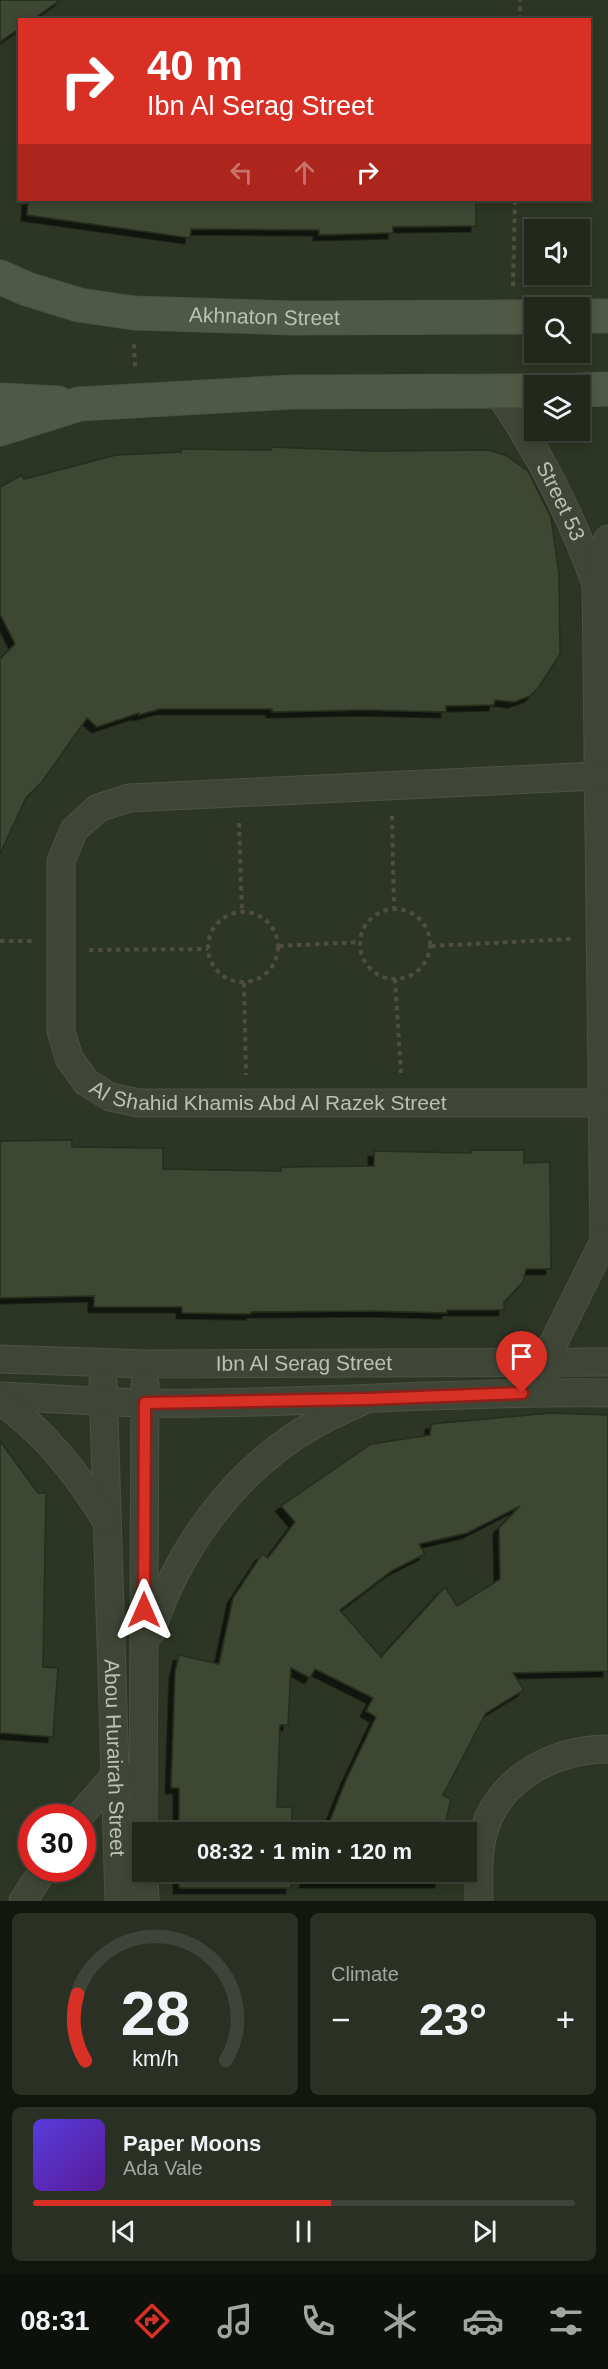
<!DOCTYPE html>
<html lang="en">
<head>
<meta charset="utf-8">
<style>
	body { margin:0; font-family:Arial,sans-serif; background:#2a3024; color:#f1f3f6; height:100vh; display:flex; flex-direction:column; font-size:22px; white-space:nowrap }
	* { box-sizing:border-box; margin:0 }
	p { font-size:20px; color:#a2a6a3 }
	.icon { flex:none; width:33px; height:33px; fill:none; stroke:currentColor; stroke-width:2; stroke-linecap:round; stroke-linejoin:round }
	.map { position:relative; height:1901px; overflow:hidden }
	.side { display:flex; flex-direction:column; gap:12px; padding:12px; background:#13160f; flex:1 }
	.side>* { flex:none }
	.banner { position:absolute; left:18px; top:18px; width:573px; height:183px; border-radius:0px; box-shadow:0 3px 9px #0003,0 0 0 2px #3f443a; background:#d93025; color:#fff; overflow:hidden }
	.controls { position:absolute; left:524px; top:219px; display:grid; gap:12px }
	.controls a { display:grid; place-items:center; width:66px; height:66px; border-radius:0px; background:#22281b; box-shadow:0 3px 9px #0003,0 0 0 2px #3f443a; font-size:30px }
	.speed { position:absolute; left:18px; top:1804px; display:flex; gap:12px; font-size:30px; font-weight:700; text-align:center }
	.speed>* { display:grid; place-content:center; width:78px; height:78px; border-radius:50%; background:#22281b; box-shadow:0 3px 9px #0003,0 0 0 2px #3f443a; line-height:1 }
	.speed .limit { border:9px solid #d22; background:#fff; color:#111 }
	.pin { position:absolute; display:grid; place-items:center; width:51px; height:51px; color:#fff; margin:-62px -26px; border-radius:50% 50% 50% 0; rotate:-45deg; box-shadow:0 0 6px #0007 }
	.pin .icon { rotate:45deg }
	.me { position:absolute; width:66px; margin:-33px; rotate:0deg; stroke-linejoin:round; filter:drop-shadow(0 0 4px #0008) }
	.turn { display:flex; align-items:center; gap:21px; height:126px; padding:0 30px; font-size:27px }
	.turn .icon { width:78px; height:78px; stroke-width:2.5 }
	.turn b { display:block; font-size:42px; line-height:51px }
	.lanes { display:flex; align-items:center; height:57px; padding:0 30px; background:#0003; justify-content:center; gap:30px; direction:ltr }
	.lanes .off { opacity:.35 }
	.big { font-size:45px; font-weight:600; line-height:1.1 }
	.side .card { flex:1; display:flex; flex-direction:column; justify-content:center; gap:9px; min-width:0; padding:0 21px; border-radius:9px; background:#2a3024 }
	.side .dial { align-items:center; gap:0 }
	.dial svg { height:156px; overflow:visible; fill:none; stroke:#3f443a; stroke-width:7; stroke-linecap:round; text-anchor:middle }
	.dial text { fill:#f1f3f6; stroke:none }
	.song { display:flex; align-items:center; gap:18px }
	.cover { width:72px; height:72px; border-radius:9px; background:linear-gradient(135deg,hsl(250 70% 55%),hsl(270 70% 35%)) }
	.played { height:6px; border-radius:3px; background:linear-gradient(90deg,#d93025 55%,#3f443a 55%) }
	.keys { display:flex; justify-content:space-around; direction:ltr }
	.heat { display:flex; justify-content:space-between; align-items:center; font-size:33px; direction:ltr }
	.side .tiles { flex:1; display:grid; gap:12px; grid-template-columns:1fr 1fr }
	.card:last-child { grid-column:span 2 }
	.trip { position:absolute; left:132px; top:1822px; width:345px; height:60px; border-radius:0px; background:#22281b; box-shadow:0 3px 9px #0003,0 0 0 2px #3f443a; font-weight:600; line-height:60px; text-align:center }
	.menu { display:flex; height:96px; justify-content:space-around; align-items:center; background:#0e100b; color:#a2a6a3 }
	.menu .icon { width:42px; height:42px }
	.menu .on { color:#d93025 }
	.menu b { font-size:27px; color:#f1f3f6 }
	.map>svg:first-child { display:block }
</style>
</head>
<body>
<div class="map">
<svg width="608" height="1901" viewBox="0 0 608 1901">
	<defs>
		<filter id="shadow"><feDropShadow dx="-5.5" dy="5.5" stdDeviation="0" flood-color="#0009"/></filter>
	</defs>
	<rect width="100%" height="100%" fill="#2d3524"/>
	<g fill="#3d4731" stroke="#262d1e" stroke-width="1.5" fill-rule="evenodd" filter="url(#shadow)">
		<path d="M0 0H60L32 20H20V28L0 42Z"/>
		<path d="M28 200H476V226L393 227V233L319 235V230L191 229 190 238 27 215Z"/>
		<path d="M271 447 373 451 489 450 507 456 528 471 551 517 559 574 560 654 539 687 530 696 514 702 495 700 494 705 446 706V712L365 710 272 712V709H160L139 715V713L97 727 87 718 42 782 26 798 0 854V659L15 644 0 614V487L22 475 24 479 116 455 181 452V449L271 450Z"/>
		<path d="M72 1140V1147L163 1148V1169L281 1171V1167L374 1166V1151L471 1153V1150H524V1163L550 1162 551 1269H526L523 1282 504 1302V1310H447V1313L372 1311 251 1312V1314L182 1313V1307H94V1296L0 1298V1141Z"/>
		<path d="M551 1413 608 1415V1671L513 1673 524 1690 486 1713 443 1795 451 1799 443 1833H325L346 1780 376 1717 366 1711 373 1698 315 1669 310 1678 291 1668 288 1725H280L277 1807H292V1833H179V1788H171L175 1672 179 1655 219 1664 233 1598 262 1554 268 1558 295 1522 281 1506 371 1444 430 1435 431 1424ZM520 1506 499 1528 500 1579 457 1606 445 1587 381 1657 340 1610 393 1570 425 1554 419 1544 467 1533Z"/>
		<path d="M0 1441 38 1493H46L43 1667 58 1668 53 1737 0 1733Z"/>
		<rect x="179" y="1872" width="112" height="16"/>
		<path d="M309 1872H440V1882H305Z"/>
	</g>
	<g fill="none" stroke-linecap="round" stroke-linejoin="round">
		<defs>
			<g id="minor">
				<path id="s1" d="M498 392C540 453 571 515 596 584"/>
				<path d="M608 539 596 584 604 1241 608 1252"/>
				<path id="s2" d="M598 776 129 798 98 808 74 830 61 861V1031L69 1058 86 1082 110 1097 139 1103H602"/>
				<path id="s3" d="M0 1359 146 1364 608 1362"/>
				<path d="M544 1376V1362L604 1241"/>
				<path id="s4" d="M103 1382 119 1901"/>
				<path d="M0 1396C48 1398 97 1402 145 1403 299 1405 454 1391 608 1393"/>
				<path d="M0 1401C45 1432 78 1475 106 1520"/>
				<path d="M151 1632C178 1548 236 1468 315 1424 329 1416 345 1409 360 1402"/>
				<path d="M78 1818 114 1777H122"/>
				<path d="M143 1833 145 1384"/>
				<path d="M144 1872 145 1901"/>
				<path d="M23 1901 44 1869"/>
				<path d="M479 1901C479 1884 478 1867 480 1850 487 1785 548 1749 608 1749"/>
			</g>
			<g id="secondary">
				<path id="s5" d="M0 277 27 289 79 305 134 313 292 318 534 317"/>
				<path d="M579 316H608"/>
				<path d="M579 390 608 389"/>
				<path d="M0 400 58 403"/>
				<path d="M0 429 79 404 292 392 534 391"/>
			</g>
		</defs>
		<use href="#minor" stroke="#4b5243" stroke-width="29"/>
		<use href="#secondary" stroke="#4b5243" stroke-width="35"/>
		<g stroke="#4f4e3e" stroke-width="4" stroke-dasharray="4.5 4.5" stroke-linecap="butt">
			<path d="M520 20V0"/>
			<path d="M513 286 515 200"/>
			<path d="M134 344 135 369"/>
			<path d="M392 816 394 908"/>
			<path d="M239 823 242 912"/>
			<circle cx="395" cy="944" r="35"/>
			<circle cx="243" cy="947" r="35"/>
			<path d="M0 941H33"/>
			<path d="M279 946 360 942"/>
			<path d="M431 946 571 939"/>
			<path d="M89 950 208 949"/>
			<path d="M395 979 401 1073"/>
			<path d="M244 983 246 1075"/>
		</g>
		<use href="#minor" stroke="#3f4637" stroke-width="27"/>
		<use href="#secondary" stroke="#4f5945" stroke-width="33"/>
	</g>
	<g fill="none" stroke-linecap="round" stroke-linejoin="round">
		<defs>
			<path id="route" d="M144 1610 145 1403 367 1399 522 1393"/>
		</defs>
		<use href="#route" stroke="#8d1f18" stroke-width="15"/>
		<use href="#route" stroke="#d93025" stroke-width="10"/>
	</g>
	<g text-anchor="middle" stroke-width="6" stroke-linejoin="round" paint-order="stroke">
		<g font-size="21" fill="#bac2b2" stroke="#242b1c">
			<text dy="7" stroke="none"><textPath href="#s5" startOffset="270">Akhnaton Street</textPath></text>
			<text dy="7" stroke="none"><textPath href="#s1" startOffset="126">Street 53</textPath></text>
			<text dy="7" stroke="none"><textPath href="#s2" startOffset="982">Al Shahid Khamis Abd Al Razek Street</textPath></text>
			<text dy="7" stroke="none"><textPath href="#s3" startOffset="304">Ibn Al Serag Street</textPath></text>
			<text dy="7" stroke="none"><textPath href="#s4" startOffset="376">Abou Hurairah Street</textPath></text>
		</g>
	</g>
</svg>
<div class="controls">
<a><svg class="icon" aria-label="sound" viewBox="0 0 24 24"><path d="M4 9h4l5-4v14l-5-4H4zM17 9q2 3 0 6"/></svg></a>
<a><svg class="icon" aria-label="search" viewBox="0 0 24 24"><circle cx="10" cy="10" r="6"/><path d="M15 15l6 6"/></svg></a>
<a><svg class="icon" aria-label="layers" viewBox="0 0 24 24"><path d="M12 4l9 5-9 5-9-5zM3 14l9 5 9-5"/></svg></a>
</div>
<div class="speed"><div class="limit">30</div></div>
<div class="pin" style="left:522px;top:1393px;background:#d93025"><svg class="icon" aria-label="arrive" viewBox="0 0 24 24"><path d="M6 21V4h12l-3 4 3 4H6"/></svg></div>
<svg class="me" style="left:144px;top:1610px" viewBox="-20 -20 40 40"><path d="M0-17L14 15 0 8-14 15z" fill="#d93025" stroke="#fff" stroke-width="4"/></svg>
<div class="trip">08:32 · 1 min · 120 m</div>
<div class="banner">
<div class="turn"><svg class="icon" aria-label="right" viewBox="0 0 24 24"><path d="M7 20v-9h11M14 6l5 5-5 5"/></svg><div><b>40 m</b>Ibn Al Serag Street</div></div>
<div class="lanes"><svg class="icon off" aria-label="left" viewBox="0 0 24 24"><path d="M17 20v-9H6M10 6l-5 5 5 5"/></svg><svg class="icon off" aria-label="ahead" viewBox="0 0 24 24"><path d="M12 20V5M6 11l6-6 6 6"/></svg><svg class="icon" aria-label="right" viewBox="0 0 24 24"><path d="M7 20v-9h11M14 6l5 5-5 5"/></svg></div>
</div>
</div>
<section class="side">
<div class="tiles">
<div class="card dial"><svg viewBox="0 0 100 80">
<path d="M14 69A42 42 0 1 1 86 69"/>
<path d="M14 69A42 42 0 0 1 10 35" stroke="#d93025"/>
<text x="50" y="56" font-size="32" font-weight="700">28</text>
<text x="50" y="72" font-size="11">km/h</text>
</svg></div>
<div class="card"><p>Climate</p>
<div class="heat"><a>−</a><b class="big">23°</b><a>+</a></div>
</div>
<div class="card">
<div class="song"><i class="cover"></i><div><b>Paper Moons</b><p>Ada Vale</p></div></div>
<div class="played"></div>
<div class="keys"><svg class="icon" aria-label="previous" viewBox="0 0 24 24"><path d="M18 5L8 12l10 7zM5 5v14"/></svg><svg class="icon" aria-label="pause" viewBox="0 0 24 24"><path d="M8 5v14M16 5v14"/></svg><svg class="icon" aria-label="next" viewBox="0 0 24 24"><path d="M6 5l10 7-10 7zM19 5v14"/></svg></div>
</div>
</div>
</section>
<nav class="menu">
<b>08:31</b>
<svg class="icon on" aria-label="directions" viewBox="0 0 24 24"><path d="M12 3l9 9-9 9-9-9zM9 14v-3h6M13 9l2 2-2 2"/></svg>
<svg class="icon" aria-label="music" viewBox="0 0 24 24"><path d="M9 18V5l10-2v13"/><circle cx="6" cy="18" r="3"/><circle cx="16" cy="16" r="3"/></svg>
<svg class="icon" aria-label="phone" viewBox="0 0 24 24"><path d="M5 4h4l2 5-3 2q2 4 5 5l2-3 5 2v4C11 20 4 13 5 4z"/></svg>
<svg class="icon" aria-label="climate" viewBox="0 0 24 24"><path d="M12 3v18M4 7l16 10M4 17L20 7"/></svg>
<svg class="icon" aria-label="car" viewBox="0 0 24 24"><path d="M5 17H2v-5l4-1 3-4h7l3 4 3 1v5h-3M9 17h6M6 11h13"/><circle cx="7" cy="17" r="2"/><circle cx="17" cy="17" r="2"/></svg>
<svg class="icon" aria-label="filters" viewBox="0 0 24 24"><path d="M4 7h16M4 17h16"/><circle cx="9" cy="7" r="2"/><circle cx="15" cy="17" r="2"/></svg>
</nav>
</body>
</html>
